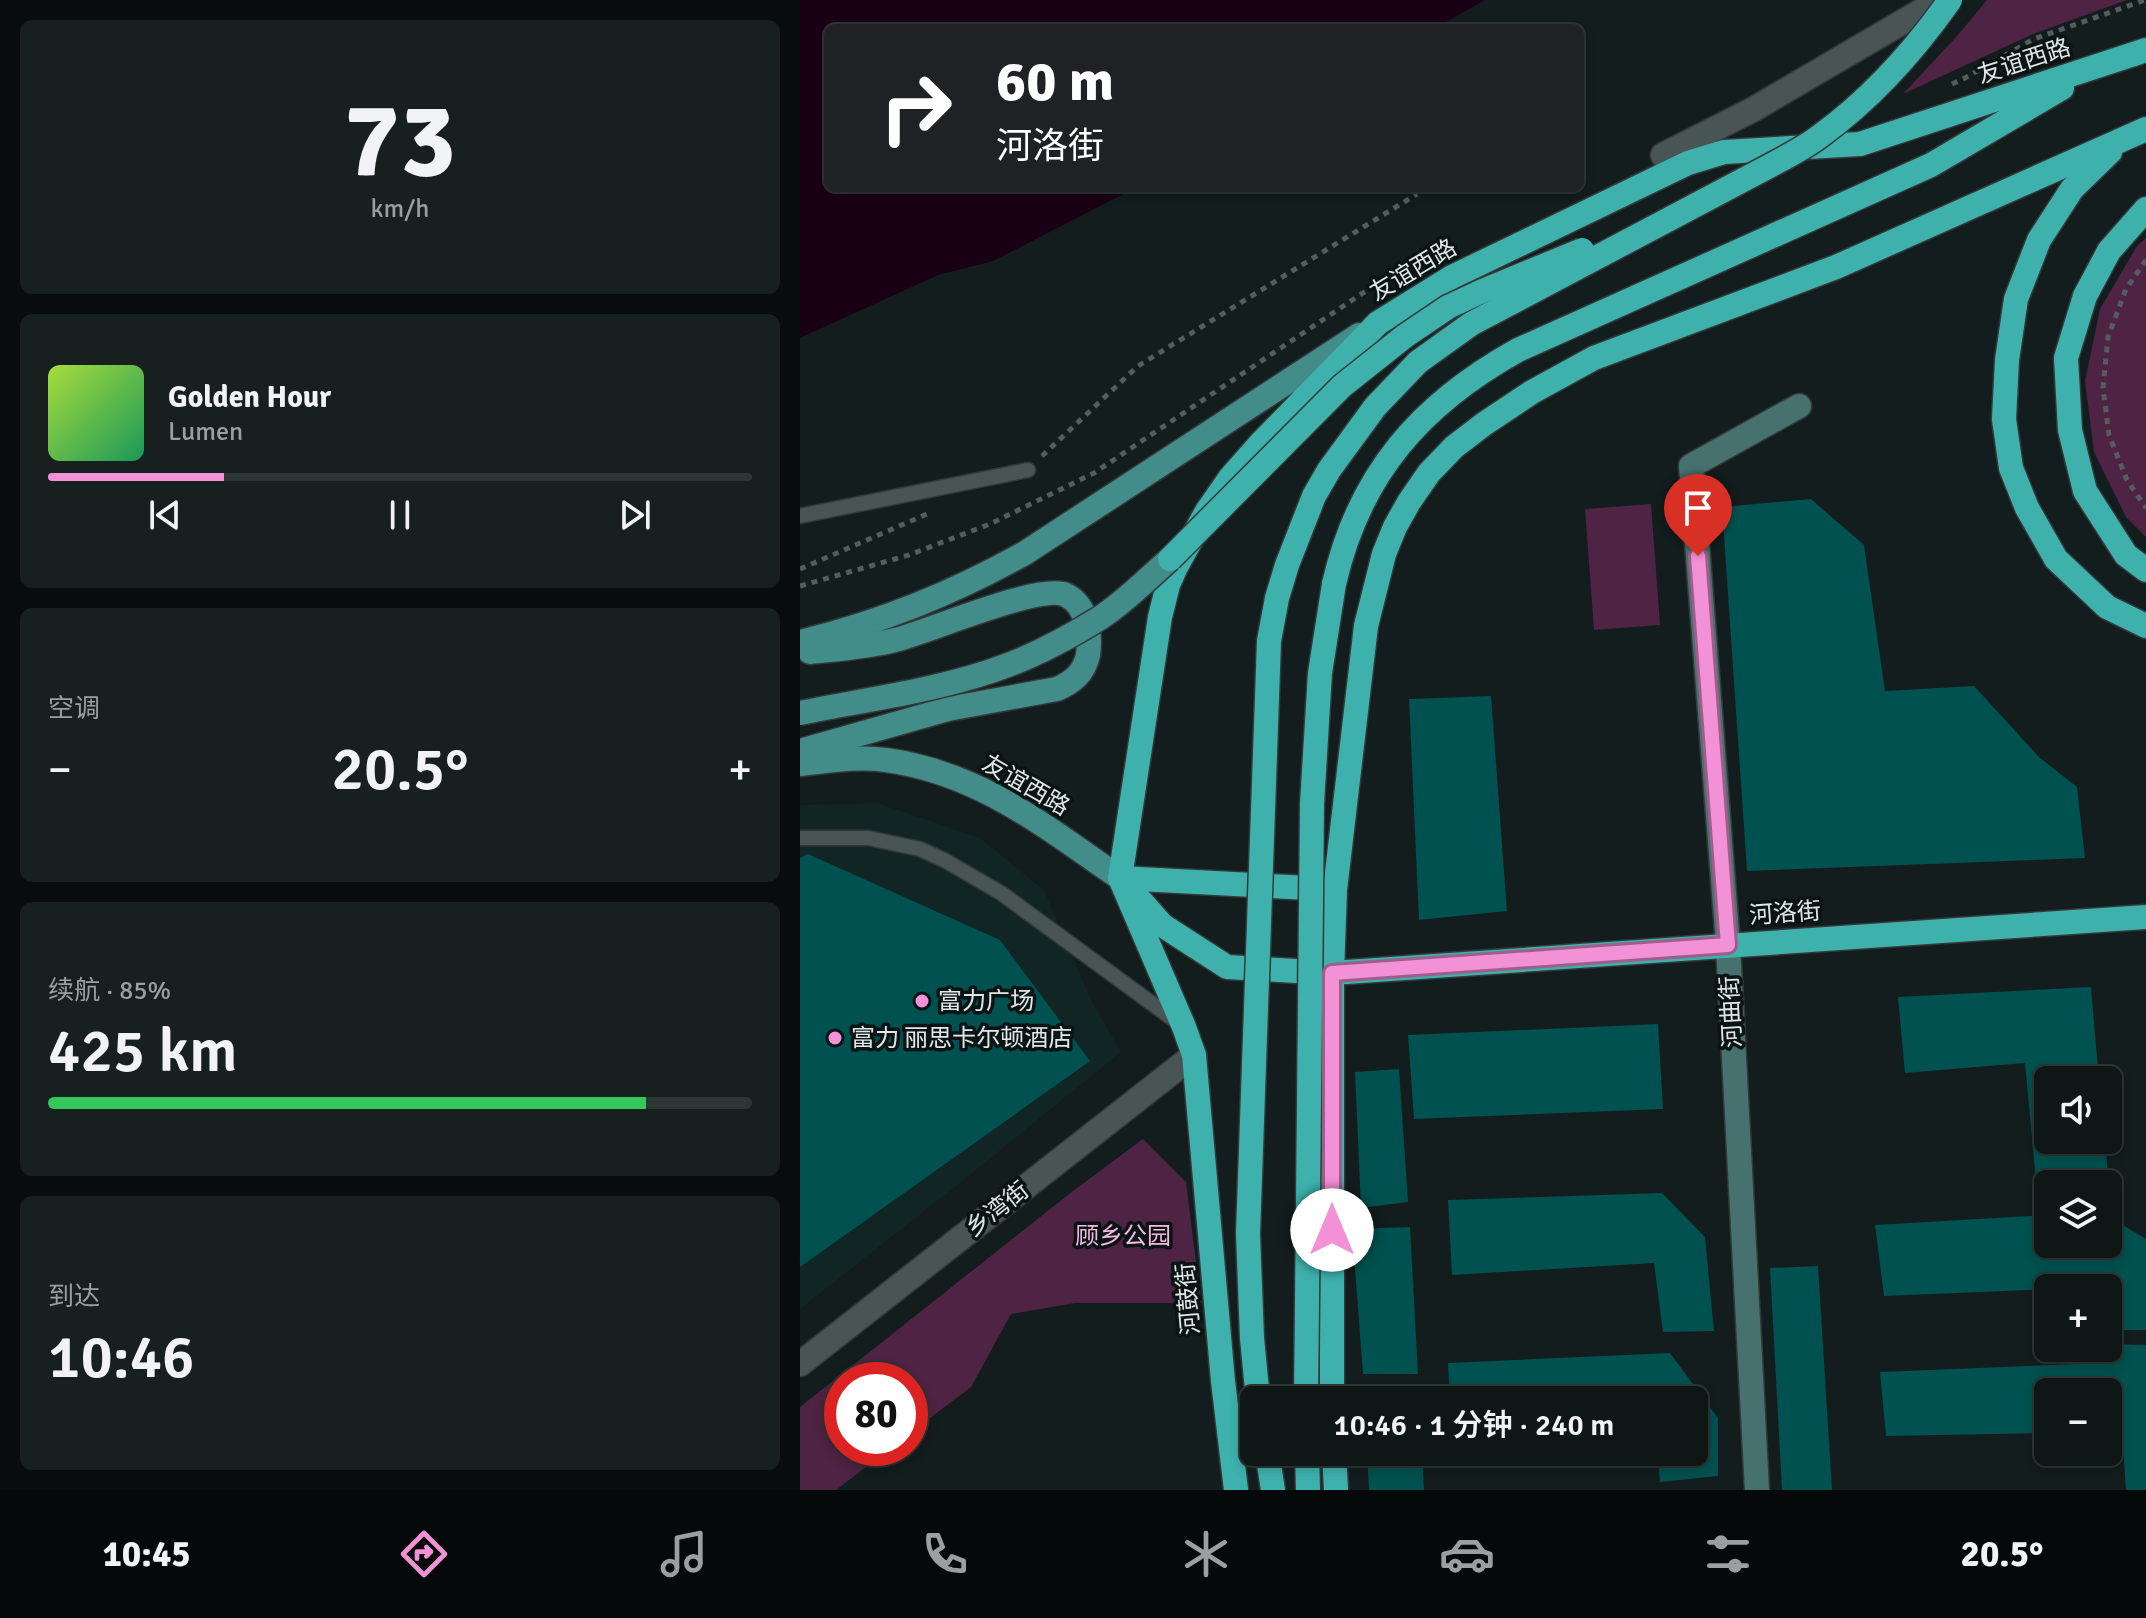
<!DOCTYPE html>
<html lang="zh">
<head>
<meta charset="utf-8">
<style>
	body { margin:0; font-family:Signika,"Noto Sans SC",sans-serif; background:#171f1f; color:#f1f3f6; height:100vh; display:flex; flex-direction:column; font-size:30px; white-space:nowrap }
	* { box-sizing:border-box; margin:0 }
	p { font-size:26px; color:#9b9fa1 }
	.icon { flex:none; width:44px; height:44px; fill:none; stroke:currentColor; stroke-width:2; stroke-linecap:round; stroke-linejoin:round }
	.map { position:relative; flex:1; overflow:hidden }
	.details { display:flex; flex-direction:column; gap:20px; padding:20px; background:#080c0c; width:800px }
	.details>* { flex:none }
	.top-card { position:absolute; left:24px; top:24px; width:760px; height:168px; border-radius:12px; box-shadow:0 4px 12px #0003,0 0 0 2px #2e3535; background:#202124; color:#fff; overflow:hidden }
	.controls { position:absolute; left:1234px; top:1066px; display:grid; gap:16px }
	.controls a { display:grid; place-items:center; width:88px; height:88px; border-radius:12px; background:#0e1616; box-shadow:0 4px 12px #0003,0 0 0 2px #2e3535; font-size:40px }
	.speed { position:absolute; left:24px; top:1362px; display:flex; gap:16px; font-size:40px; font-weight:700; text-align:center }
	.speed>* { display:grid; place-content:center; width:104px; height:104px; border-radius:50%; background:#0e1616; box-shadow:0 4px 12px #0003,0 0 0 2px #2e3535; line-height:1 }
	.speed .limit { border:12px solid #d22; background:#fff; color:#111 }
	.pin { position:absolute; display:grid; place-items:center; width:68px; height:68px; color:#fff; margin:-82px -34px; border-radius:50% 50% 50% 0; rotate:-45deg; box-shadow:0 0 8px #0007 }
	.pin .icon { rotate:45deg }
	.me { position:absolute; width:88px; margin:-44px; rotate:0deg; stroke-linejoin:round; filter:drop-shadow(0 0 6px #0008) }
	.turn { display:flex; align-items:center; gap:28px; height:168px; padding:0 40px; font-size:36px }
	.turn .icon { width:104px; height:104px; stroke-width:2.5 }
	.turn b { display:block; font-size:56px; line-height:68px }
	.big { font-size:60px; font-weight:600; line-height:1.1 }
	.details .tile { flex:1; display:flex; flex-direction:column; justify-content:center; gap:12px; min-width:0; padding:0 28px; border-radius:12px; background:#171f1f }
	.details .dial { align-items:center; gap:0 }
	.dial b { font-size:104px; line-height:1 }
	.song { display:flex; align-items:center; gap:24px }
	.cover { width:96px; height:96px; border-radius:12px; background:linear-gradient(135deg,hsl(80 70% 55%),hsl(150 70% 35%)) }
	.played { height:8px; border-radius:4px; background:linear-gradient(90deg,#f291d6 25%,#2e3535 25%) }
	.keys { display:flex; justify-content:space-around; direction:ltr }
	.heat { display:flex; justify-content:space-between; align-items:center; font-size:44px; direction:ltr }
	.charge { height:12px; border-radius:6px; background:linear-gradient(90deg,#34c759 85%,#2e3535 0) }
	.trip { position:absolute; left:440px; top:1386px; width:468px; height:80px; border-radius:12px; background:#0e1616; box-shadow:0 4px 12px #0003,0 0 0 2px #2e3535; font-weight:600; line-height:80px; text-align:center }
	.tabs { display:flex; height:128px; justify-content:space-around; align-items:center; background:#060909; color:#9b9fa1 }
	.tabs .icon { width:56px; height:56px }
	.tabs .current { color:#f291d6 }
	.tabs b { font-size:36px; color:#f1f3f6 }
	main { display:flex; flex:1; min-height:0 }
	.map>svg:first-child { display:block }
</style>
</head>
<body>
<main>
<section class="details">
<div class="tile dial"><b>73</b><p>km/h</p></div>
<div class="tile">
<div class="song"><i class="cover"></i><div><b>Golden Hour</b><p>Lumen</p></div></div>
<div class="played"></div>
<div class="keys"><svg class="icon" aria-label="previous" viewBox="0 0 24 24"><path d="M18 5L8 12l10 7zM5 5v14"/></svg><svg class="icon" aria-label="pause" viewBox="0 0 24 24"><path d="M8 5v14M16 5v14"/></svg><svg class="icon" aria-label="next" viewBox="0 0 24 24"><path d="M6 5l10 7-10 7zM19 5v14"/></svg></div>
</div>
<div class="tile"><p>空调</p>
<div class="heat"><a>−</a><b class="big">20.5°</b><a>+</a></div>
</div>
<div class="tile"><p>续航 · 85%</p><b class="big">425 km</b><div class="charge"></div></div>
<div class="tile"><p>到达</p><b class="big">10:46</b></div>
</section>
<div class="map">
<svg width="1346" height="1490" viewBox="0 0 1346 1490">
	<rect width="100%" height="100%" fill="#131d1d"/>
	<path fill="#112524" d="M77 803 180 838 244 890 291 1000 321 1052 166 1178 0 1309V805Z"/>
	<g fill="#4f2343">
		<path d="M1187 0H1327L1233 34 1103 94 1158 35Z"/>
		<path d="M1346 238V537L1326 517 1294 452 1285 381 1300 309 1337 246Z"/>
		<path d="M851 504 860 625 794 630 785 509Z"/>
		<path d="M343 1139 386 1182 401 1303H275L211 1314 171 1387 110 1433V1380H42V1448H91L36 1490H0V1407L273 1191Z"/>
	</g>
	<path fill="#1a0014" d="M0 0H685L635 28H28V188H335L193 261 138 275 0 338Z"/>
	<g fill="#00514f">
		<path d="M1011 499 1064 545 1085 691 1174 686 1240 758 1277 787 1285 858 947 871 922 507Z"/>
		<path d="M691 696 707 911 619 920 609 699Z"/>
		<path d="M8 854 200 940 290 1061 0 1267V858Z"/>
		<path d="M1291 987 1299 1080H1248V1140H1305L1308 1175 1236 1181 1225 1063 1105 1073 1098 997Z"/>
		<path d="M858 1024 863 1109 614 1119 608 1035Z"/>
		<path d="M599 1069 608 1202 561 1208 555 1072Z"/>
		<path d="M862 1193 905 1237 914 1331 863 1332 854 1263 652 1275 648 1200Z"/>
		<path d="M1248 1215V1244H1308V1216L1346 1239V1330H1308V1288L1304 1287 1084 1296 1075 1225Z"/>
		<path d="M610 1227 618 1374H563L552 1229Z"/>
		<path d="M1018 1266 1032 1490H982L970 1268Z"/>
		<path d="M1308 1344 1346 1345V1490H1326L1322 1431H1308V1392H1248V1433L1086 1436 1080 1372 1301 1363 1300 1348H1308Z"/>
		<path d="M870 1353 918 1418V1476L860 1482 857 1452H894V1400H650L648 1363Z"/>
		<path d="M617 1392 618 1400H563V1394Z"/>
		<path d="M567 1452H622L624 1490H569Z"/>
	</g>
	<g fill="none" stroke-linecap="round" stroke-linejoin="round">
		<defs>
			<g id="lane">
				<path d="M0 516 228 470"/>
				<path d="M0 838H68L120 849 144 860 201 893 380 1024"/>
			</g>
			<g id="street">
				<path d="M863 155 954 109 1140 0"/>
				<path d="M0 1364 394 1055"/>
			</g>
			<path id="secondary" d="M957 1490 928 945 891 466 999 406"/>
			<g id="primary">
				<path d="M0 642C82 622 151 594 225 553L559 335"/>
				<path d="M0 751 148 709 257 689C273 682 284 673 288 655 291 635 287 605 266 595 240 583 128 632 95 640 68 647 39 649 10 652"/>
				<path d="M0 764C28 761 57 756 86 760 180 773 244 826 320 878"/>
			</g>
			<g id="highway">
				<path d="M1310 152 1272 189 1239 240 1216 299 1207 360 1204 419 1211 468 1227 508 1256 559 1307 607 1346 626"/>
				<path d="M1346 209 1309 251 1285 296 1266 358 1270 430 1285 491 1326 555 1346 570"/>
				<path d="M534 584C559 474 621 404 718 350L1131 165 1262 88"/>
				<path d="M320 878 529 889"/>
				<path d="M332 891 362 925 427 967 532 973 1346 917"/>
				<path d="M532 1400V973L535 890 566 626 584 554 595 527 609 502 629 473 654 447 684 424 732 392 794 358 1036 267 1346 129"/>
				<path d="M467 1452 473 1490"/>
				<path d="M507 1452 508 1490"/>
				<path d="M534 1452 536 1490"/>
				<path d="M436 1490 423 1381 394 1055 384 1027 320 878 360 617 368 585 376 567 407 511 430 478 460 444 578 323 652 277 888 163 924 152 1060 144 1346 50"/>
			</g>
		</defs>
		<use href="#lane" stroke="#333938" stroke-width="17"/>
		<use href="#street" stroke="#333938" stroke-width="27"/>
		<use href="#secondary" stroke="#333938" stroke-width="27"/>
		<use href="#primary" stroke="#333938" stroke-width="27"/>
		<use href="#highway" stroke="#333938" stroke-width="27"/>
		<g stroke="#545d5d" stroke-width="5" stroke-dasharray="6 6" stroke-linecap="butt">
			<path d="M1152 84 1163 79 1234 39 1345 0"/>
			<path d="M1346 260 1326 289 1308 337 1303 388 1309 435 1327 480 1346 508"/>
			<path d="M242 456 338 366 617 194"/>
			<path d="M0 569 127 514"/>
			<path d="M0 586 109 555 190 524 294 473 642 240"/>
		</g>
		<use href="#lane" stroke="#495555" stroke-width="14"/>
		<use href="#street" stroke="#495555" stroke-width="24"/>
		<use href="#secondary" stroke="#46716f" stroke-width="24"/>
		<use href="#primary" stroke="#428c8a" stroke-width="24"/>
		<use href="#highway" stroke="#3eb1ad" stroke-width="24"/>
		<defs>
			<path id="primary-bridge" d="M0 713C68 699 143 690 208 665 240 653 271 636 300 618 325 602 347 579 370 559"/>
			<g id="highway-bridge">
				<path d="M370 559 542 386 605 336 648 307 680 292 782 250"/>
				<path d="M458 1400 452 1338 448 1234 469 641 477 598 487 565 514 496 529 470 575 407 618 362 671 324 977 162C992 154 1007 146 1020 136 1071 99 1114 51 1150 0"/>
				<path d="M506 1400 512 804 520 673 534 584"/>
			</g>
		</defs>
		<use href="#primary-bridge" stroke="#333938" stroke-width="27" stroke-linecap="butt"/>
		<use href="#highway-bridge" stroke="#333938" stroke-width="27" stroke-linecap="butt"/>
		<use href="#primary-bridge" stroke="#428c8a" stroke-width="24"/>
		<use href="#highway-bridge" stroke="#3eb1ad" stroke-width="24"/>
	</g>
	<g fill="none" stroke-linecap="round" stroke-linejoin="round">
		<defs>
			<path id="route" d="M532 1230V973L928 945 898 556"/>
		</defs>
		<use href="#route" stroke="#9d5e8b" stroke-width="20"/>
		<use href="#route" stroke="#f291d6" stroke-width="14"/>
	</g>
	<g fill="#f291d6" stroke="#0a1414" stroke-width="3">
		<circle cx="122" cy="1001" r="8"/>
		<circle cx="35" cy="1038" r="8"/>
	</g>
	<g text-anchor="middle" stroke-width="7" stroke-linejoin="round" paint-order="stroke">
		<g font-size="24" fill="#e0e7e7" stroke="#0a1414">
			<text transform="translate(1224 61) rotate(-18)" y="8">友谊西路</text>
			<text transform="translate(613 270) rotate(-31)" y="8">友谊西路</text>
			<text transform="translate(226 785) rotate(30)" y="8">友谊西路</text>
			<text transform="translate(985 913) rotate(-4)" y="8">河洛街</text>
			<text transform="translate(931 1012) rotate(-93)" y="8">河曲街</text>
			<text transform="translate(197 1209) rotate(-38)" y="8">乡湾街</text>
			<text transform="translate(388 1299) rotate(-95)" y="8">河鼓街</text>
		</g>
		<g font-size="24" fill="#e0e7e7" stroke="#0a1414" text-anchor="start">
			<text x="138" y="1009">富力广场</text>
			<text x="51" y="1046">富力 丽思卡尔顿酒店</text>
		</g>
		<g font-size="24" fill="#f6b7e2" stroke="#0a1414">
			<text x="323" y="1244">顾乡公园</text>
		</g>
	</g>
</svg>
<div class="controls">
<a><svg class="icon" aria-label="sound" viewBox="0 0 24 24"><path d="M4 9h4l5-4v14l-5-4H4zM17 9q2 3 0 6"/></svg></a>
<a><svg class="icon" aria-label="layers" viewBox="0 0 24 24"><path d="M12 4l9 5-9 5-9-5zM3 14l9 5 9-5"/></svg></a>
<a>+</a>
<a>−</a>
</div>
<div class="speed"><div class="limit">80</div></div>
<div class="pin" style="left:898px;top:556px;background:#d93025"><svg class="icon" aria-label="arrive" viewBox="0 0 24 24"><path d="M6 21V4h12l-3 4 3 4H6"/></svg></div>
<svg class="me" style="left:532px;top:1230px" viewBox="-20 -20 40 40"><circle r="19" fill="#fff"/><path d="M0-13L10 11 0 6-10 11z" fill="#f291d6"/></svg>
<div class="trip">10:46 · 1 分钟 · 240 m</div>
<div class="top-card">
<div class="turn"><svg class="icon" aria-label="right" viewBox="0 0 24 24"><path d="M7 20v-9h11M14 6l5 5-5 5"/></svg><div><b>60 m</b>河洛街</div></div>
</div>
</div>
</main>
<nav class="tabs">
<b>10:45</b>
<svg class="icon current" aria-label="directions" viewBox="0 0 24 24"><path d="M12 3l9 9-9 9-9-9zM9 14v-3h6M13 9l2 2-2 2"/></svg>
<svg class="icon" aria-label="music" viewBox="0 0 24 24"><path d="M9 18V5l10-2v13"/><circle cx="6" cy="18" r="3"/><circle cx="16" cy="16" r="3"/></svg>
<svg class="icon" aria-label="phone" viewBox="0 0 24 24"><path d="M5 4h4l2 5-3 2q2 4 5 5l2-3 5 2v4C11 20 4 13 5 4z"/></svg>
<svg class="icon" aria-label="climate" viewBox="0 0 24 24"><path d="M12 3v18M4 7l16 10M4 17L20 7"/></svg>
<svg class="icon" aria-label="car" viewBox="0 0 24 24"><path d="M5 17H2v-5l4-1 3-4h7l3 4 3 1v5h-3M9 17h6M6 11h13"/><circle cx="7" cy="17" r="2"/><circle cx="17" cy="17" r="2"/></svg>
<svg class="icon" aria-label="filters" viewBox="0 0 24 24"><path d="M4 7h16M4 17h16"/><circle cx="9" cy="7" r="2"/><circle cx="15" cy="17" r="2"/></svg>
<b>20.5°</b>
</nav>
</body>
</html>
